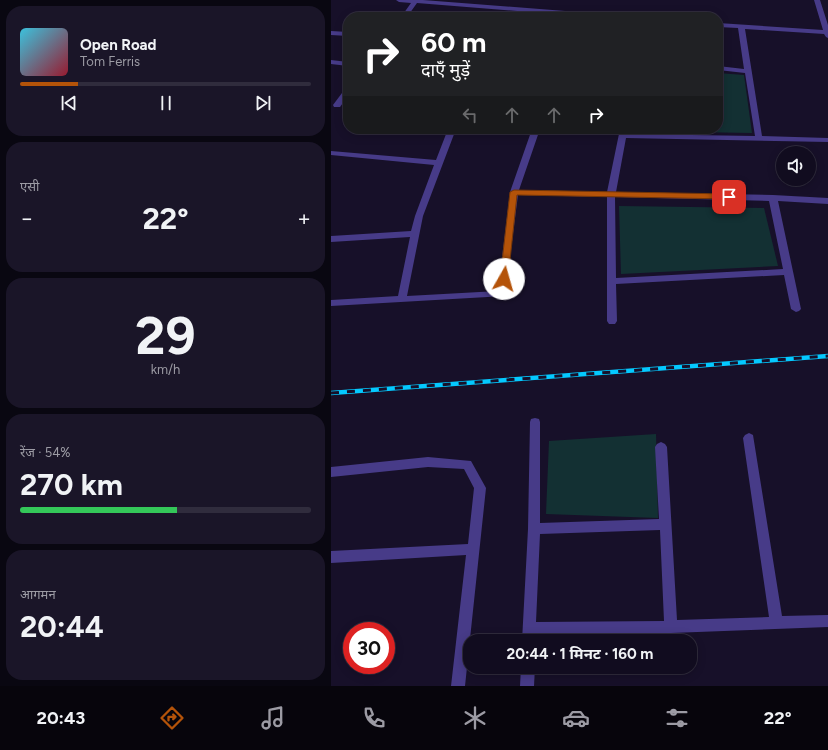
<!DOCTYPE html>
<html lang="hi">
<head>
<meta charset="utf-8">
<style>
	body { margin:0; font-family:Figtree,"Noto Sans Devanagari",sans-serif; background:#1a1528; color:#f1f3f6; height:100vh; display:flex; flex-direction:column; font-size:15px; white-space:nowrap }
	* { box-sizing:border-box; margin:0 }
	p { font-size:13px; color:#9c9ba4 }
	.icon { flex:none; width:22px; height:22px; fill:none; stroke:currentColor; stroke-width:2; stroke-linecap:round; stroke-linejoin:round }
	.map { position:relative; flex:1; overflow:hidden }
	.panel { display:flex; flex-direction:column; gap:6px; padding:6px; background:#090711; width:331px }
	.panel>* { flex:none }
	.hud { position:absolute; left:12px; top:12px; width:380px; height:122px; border-radius:16px; box-shadow:0 2px 10px #0003,0 0 0 1px #302c3d; background:#202124; color:#fff; overflow:hidden }
	.controls { position:absolute; left:445px; top:146px; display:grid; gap:8px }
	.controls a { display:grid; place-items:center; width:40px; height:40px; border-radius:50%; background:#110c1f; box-shadow:0 2px 10px #0003,0 0 0 1px #302c3d; font-size:20px }
	.speed { position:absolute; left:12px; top:622px; display:flex; gap:8px; font-size:20px; font-weight:700; text-align:center }
	.speed>* { display:grid; place-content:center; width:52px; height:52px; border-radius:50%; background:#110c1f; box-shadow:0 2px 10px #0003,0 0 0 1px #302c3d; line-height:1 }
	.speed .limit { border:6px solid #d22; background:#fff; color:#111 }
	.pin { position:absolute; display:grid; place-items:center; width:34px; height:34px; color:#fff; margin:-17px; border-radius:8px; box-shadow:0 2px 6px #0006 }
	.me { position:absolute; width:44px; margin:-22px; rotate:7deg; stroke-linejoin:round; filter:drop-shadow(0 0 3px #0008) }
	.turn { display:flex; align-items:center; gap:14px; height:84px; padding:0 12px; font-size:18px }
	.turn .icon { width:52px; height:52px; stroke-width:2.5 }
	.turn b { display:block; font-size:28px; line-height:34px }
	.lanes { display:flex; align-items:center; height:38px; padding:0 12px; background:#0003; justify-content:center; gap:20px; direction:ltr }
	.lanes .off { opacity:.35 }
	.big { font-size:30px; font-weight:700; line-height:1.1 }
	.panel .card { flex:1; display:flex; flex-direction:column; justify-content:center; gap:6px; min-width:0; padding:0 14px; border-radius:16px; background:#1a1528 }
	.panel .dial { align-items:center; gap:0 }
	.dial b { font-size:52px; line-height:1 }
	.song { display:flex; align-items:center; gap:12px }
	.cover { width:48px; height:48px; border-radius:6px; background:linear-gradient(135deg,hsl(190 70% 55%),hsl(350 70% 35%)) }
	.played { height:4px; border-radius:2px; background:linear-gradient(90deg,#b45309 20%,#302c3d 20%) }
	.keys { display:flex; justify-content:space-around; direction:ltr }
	.heat { display:flex; justify-content:space-between; align-items:center; font-size:22px; direction:ltr }
	.charge { height:6px; border-radius:3px; background:linear-gradient(90deg,#34c759 54%,#302c3d 0) }
	.trip { position:absolute; left:132px; top:634px; width:234px; height:40px; border-radius:16px; background:#110c1f; box-shadow:0 2px 10px #0003,0 0 0 1px #302c3d; font-weight:700; line-height:40px; text-align:center }
	.tabs { display:flex; height:64px; justify-content:space-around; align-items:center; background:#07050c; color:#9c9ba4 }
	.tabs .icon { width:28px; height:28px }
	.tabs .on { color:#b45309 }
	.tabs b { font-size:18px; color:#f1f3f6 }
	main { display:flex; flex:1; min-height:0 }
	.map>svg:first-child { display:block }
</style>
</head>
<body>
<main>
<section class="panel">
<div class="card">
<div class="song"><i class="cover"></i><div><b>Open Road</b><p>Tom Ferris</p></div></div>
<div class="played"></div>
<div class="keys"><svg class="icon" aria-label="previous" viewBox="0 0 24 24"><path d="M18 5L8 12l10 7zM5 5v14"/></svg><svg class="icon" aria-label="pause" viewBox="0 0 24 24"><path d="M8 5v14M16 5v14"/></svg><svg class="icon" aria-label="next" viewBox="0 0 24 24"><path d="M6 5l10 7-10 7zM19 5v14"/></svg></div>
</div>
<div class="card"><p>एसी</p>
<div class="heat"><a>−</a><b class="big">22°</b><a>+</a></div>
</div>
<div class="card dial"><b>29</b><p>km/h</p></div>
<div class="card"><p>रेंज · 54%</p><b class="big">270 km</b><div class="charge"></div></div>
<div class="card"><p>आगमन</p><b class="big">20:44</b></div>
</section>
<div class="map">
<svg width="497" height="686" viewBox="0 0 497 686">
	<rect width="100%" height="100%" fill="#171029"/>
	<g fill="#133033">
		<path d="M387 73 413 75 421 133 302 131 303 129H387Z"/>
		<path d="M288 206 433 208 447 266 290 274Z"/>
		<path d="M325 434 327 518 215 514 218 441Z"/>
	</g>
	<g fill="none" stroke-linecap="round" stroke-linejoin="round">
		<g fill="#473b88" fill-rule="evenodd">
			<path d="M65 0H92L285 15 288 17H260L86 3 76 17H70L80 3 68 2Z"/>
			<path d="M483 0H489L497 25V38L495 37 493 34 414 29 431 136 497 138V142L295 138 285 192 442 195 497 198V204L447 201 470 309 468 311 465 312 460 309 453 275 285 284 286 321 284 324H278L276 321V197L187 195 174 296 0 306V300L67 296 79 237 0 242V236L80 231 84 216 103 165 0 155V151L105 160 117 129H125L92 216 76 296 167 291 179 192 201 129H209L188 190 276 192 289 129H297L296 134 424 136 414 73 387 70V66L413 69 407 28 387 27V23L492 30ZM284 197 438 201 452 269 285 278Z"/>
			<path d="M0 31 17 32V36L0 35Z"/>
			<path d="M0 60 17 62V66L0 64Z"/>
			<path d="M14 89H17V96L9 107H3L2 105Z"/>
			<path d="M204 418 208 419 209 422V523L328 519 324 447 326 444 330 442 334 444 336 447 346 620 438 617 412 438 414 435 418 433 422 435 451 616 497 615V627L340 633 205 634V641H191L197 529 199 422 200 419ZM329 530 333 621 205 622 209 534Z"/>
			<path d="M97 457 140 461 155 488 134 686H120L135 555 0 563V551L137 544 143 488 133 469 97 467 0 477V467Z"/>
			<path d="M190 667H204L203 686H189Z"/>
		</g>
		<defs>
			<path id="rail" d="M0 393 497 356"/>
		</defs>
		<use href="#rail" stroke="#04c9ff" stroke-width="4.5"/>
		<use href="#rail" stroke="#171029" stroke-width="3" stroke-dasharray="8" stroke-linecap="butt"/>
	</g>
	<path fill="#b45309" stroke="#753606" d="M183 190 398 194 401 197 398 199 186 195 177 279 173 282 169 279 179 192Z"/>
</svg>
<div class="controls">
<a><svg class="icon" aria-label="sound" viewBox="0 0 24 24"><path d="M4 9h4l5-4v14l-5-4H4zM17 9q2 3 0 6"/></svg></a>
</div>
<div class="speed"><div class="limit">30</div></div>
<div class="pin" style="left:398px;top:197px;background:#d93025"><svg class="icon" aria-label="arrive" viewBox="0 0 24 24"><path d="M6 21V4h12l-3 4 3 4H6"/></svg></div>
<svg class="me" style="left:173px;top:279px" viewBox="-20 -20 40 40"><circle r="19" fill="#fff"/><path d="M0-13L10 11 0 6-10 11z" fill="#b45309"/></svg>
<div class="trip">20:44 · 1 मिनट · 160 m</div>
<div class="hud">
<div class="turn"><svg class="icon" aria-label="right" viewBox="0 0 24 24"><path d="M7 20v-9h11M14 6l5 5-5 5"/></svg><div><b>60 m</b>दाएँ मुड़ें</div></div>
<div class="lanes"><svg class="icon off" aria-label="left" viewBox="0 0 24 24"><path d="M17 20v-9H6M10 6l-5 5 5 5"/></svg><svg class="icon off" aria-label="ahead" viewBox="0 0 24 24"><path d="M12 20V5M6 11l6-6 6 6"/></svg><svg class="icon off" aria-label="ahead" viewBox="0 0 24 24"><path d="M12 20V5M6 11l6-6 6 6"/></svg><svg class="icon" aria-label="right" viewBox="0 0 24 24"><path d="M7 20v-9h11M14 6l5 5-5 5"/></svg></div>
</div>
</div>
</main>
<nav class="tabs">
<b>20:43</b>
<svg class="icon on" aria-label="directions" viewBox="0 0 24 24"><path d="M12 3l9 9-9 9-9-9zM9 14v-3h6M13 9l2 2-2 2"/></svg>
<svg class="icon" aria-label="music" viewBox="0 0 24 24"><path d="M9 18V5l10-2v13"/><circle cx="6" cy="18" r="3"/><circle cx="16" cy="16" r="3"/></svg>
<svg class="icon" aria-label="phone" viewBox="0 0 24 24"><path d="M5 4h4l2 5-3 2q2 4 5 5l2-3 5 2v4C11 20 4 13 5 4z"/></svg>
<svg class="icon" aria-label="climate" viewBox="0 0 24 24"><path d="M12 3v18M4 7l16 10M4 17L20 7"/></svg>
<svg class="icon" aria-label="car" viewBox="0 0 24 24"><path d="M5 17H2v-5l4-1 3-4h7l3 4 3 1v5h-3M9 17h6M6 11h13"/><circle cx="7" cy="17" r="2"/><circle cx="17" cy="17" r="2"/></svg>
<svg class="icon" aria-label="filters" viewBox="0 0 24 24"><path d="M4 7h16M4 17h16"/><circle cx="9" cy="7" r="2"/><circle cx="15" cy="17" r="2"/></svg>
<b>22°</b>
</nav>
</body>
</html>
